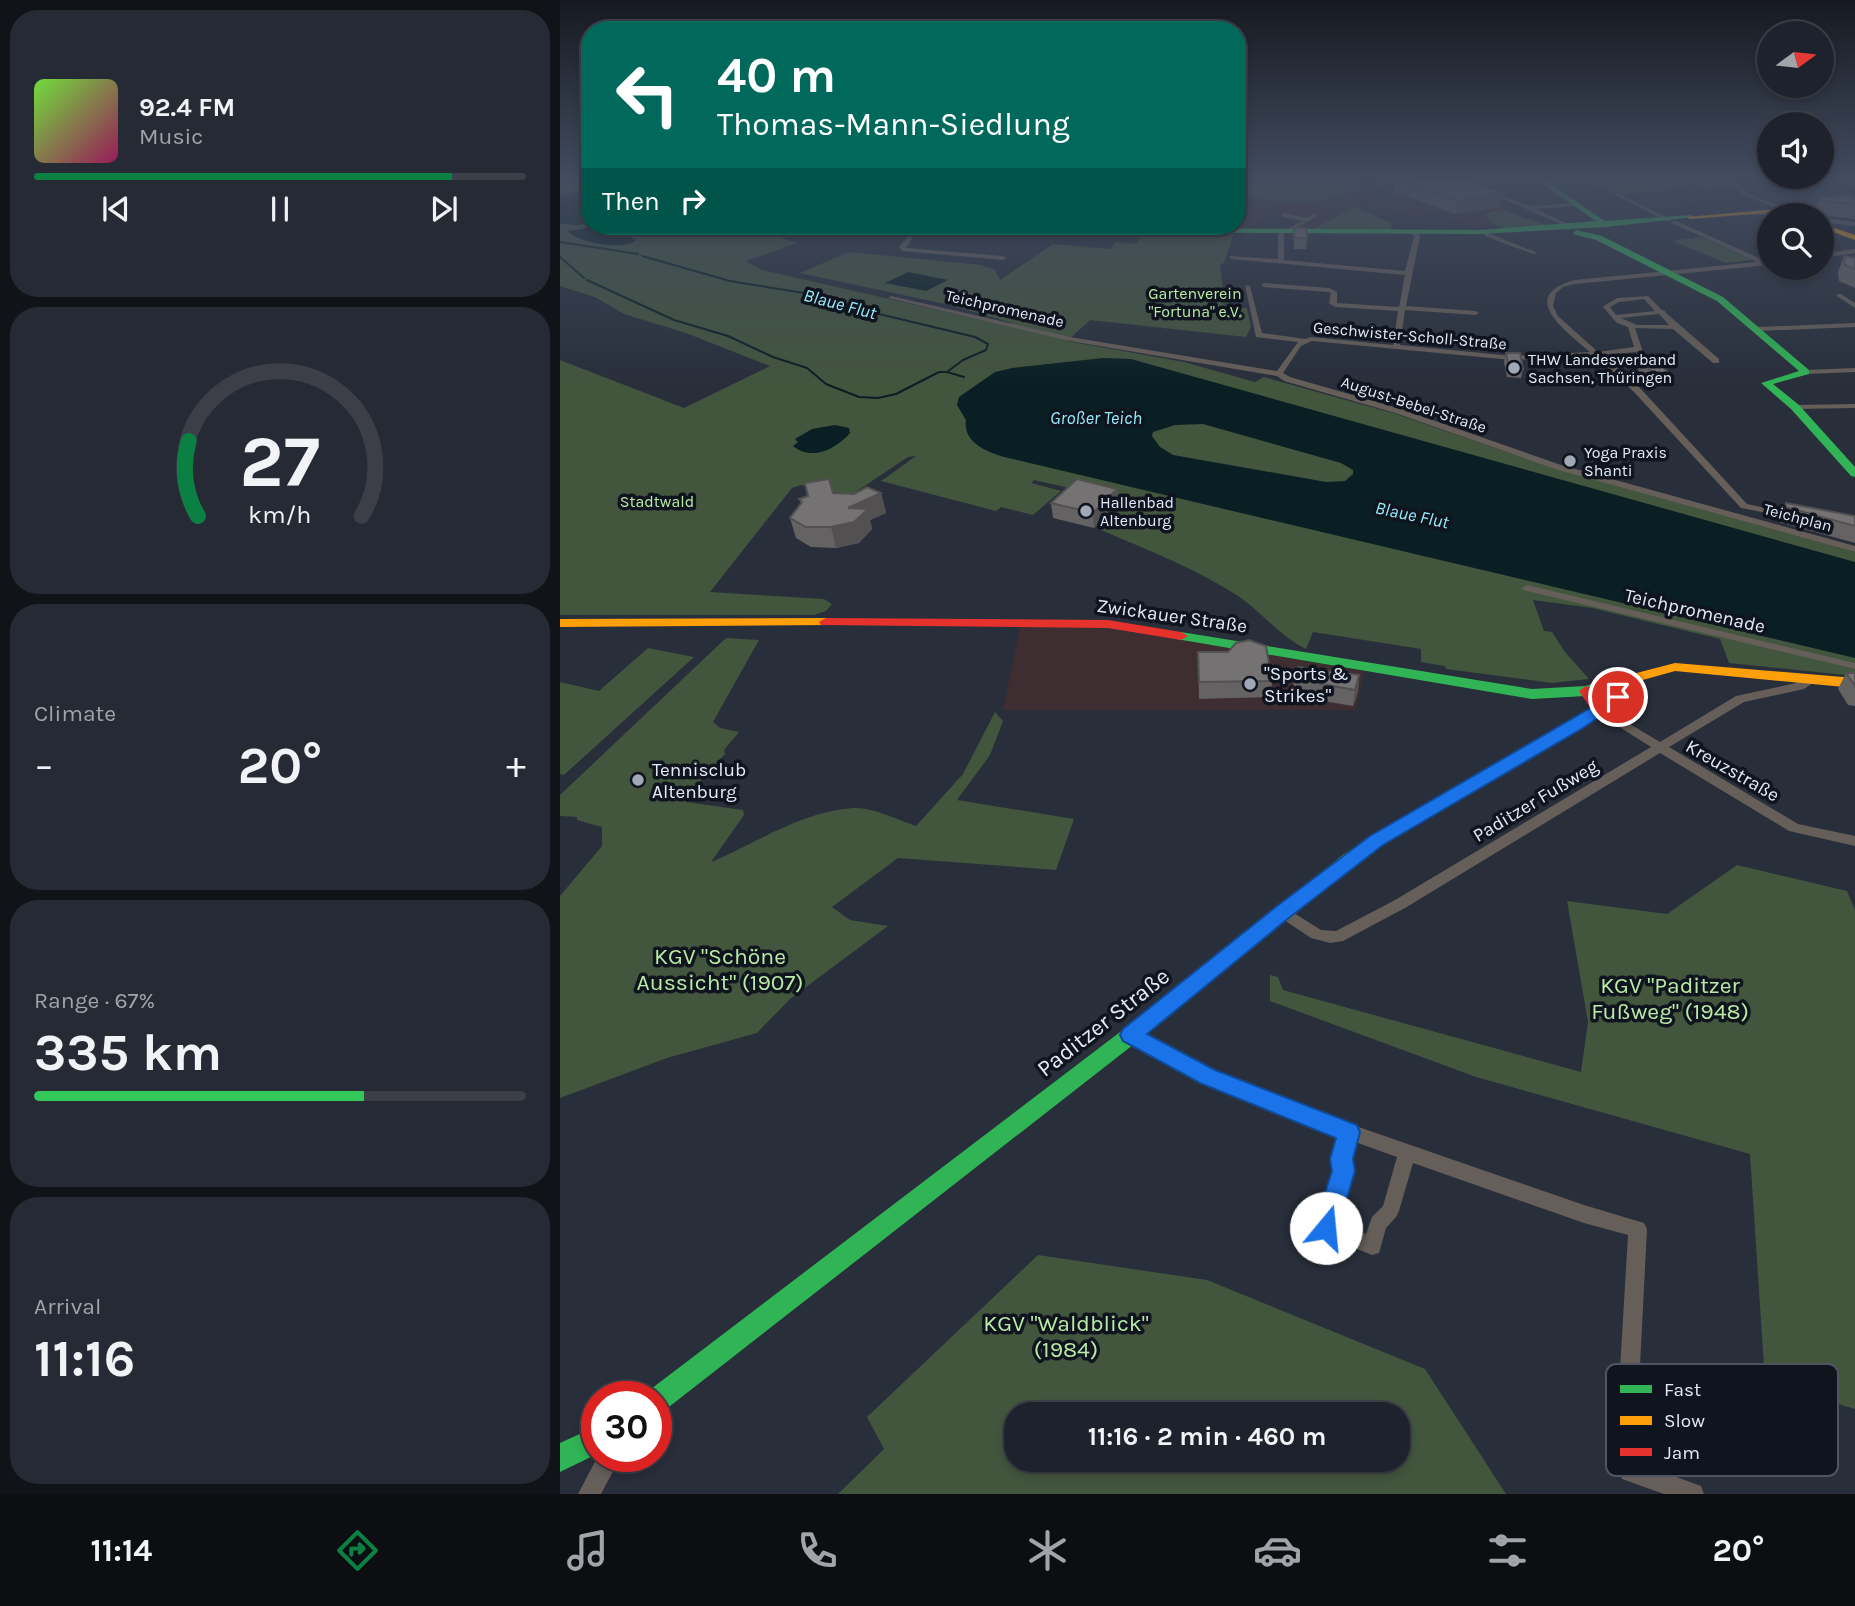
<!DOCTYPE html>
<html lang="en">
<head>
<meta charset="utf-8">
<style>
	body { margin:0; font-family:Karla,sans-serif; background:#262a34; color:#f1f3f6; height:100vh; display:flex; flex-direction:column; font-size:26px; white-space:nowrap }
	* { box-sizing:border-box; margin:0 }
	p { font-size:23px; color:#a1a4a9 }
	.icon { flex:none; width:38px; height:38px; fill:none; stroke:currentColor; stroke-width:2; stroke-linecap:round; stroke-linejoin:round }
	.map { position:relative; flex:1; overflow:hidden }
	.details { display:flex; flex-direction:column; gap:10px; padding:10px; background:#101318; width:560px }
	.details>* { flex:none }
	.hud { position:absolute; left:21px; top:21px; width:665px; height:214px; border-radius:28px; box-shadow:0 4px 10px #0003,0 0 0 2px #3c3f48; background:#00695c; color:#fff; overflow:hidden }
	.needle { width:46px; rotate:75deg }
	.tools { position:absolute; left:1197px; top:21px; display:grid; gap:14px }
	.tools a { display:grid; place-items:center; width:77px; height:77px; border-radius:50%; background:#1e222c; box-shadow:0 4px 10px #0003,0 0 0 2px #3c3f48; font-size:35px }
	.speed { position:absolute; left:21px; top:1381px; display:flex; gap:14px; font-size:35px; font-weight:700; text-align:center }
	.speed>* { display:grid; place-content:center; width:91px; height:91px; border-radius:50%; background:#1e222c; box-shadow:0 4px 10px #0003,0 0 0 2px #3c3f48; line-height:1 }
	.speed .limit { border:10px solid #d22; background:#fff; color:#111 }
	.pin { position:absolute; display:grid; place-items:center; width:60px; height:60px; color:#fff; margin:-30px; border:4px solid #fff; border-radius:50%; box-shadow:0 2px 7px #0007 }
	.me { position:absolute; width:77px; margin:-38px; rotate:17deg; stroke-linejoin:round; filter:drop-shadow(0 0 5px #0008) }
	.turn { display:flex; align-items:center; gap:24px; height:147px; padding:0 21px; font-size:32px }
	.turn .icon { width:91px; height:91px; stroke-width:2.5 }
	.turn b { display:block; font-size:49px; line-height:60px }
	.then { display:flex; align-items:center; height:66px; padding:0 21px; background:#0003; gap:14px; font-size:26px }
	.big { font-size:52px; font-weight:700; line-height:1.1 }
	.details .tile { flex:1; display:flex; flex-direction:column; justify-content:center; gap:10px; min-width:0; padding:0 24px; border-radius:28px; background:#262a34 }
	.details .dial { align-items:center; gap:0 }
	.dial svg { height:182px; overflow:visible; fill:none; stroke:#3c3f48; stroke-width:7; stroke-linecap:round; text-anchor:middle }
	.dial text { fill:#f1f3f6; stroke:none }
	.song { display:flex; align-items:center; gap:21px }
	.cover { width:84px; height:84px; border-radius:10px; background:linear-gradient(135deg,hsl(100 70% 55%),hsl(330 70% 35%)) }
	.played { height:7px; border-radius:4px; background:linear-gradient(90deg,#0b8043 85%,#3c3f48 85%) }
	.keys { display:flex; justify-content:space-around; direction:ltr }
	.heat { display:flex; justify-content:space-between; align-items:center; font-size:38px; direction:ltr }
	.charge { height:10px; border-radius:5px; background:linear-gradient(90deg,#34c759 67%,#3c3f48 0) }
	.trip { position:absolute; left:444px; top:1402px; width:406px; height:70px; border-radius:28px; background:#1e222c; box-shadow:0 4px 10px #0003,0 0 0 2px #3c3f48; font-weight:700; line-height:70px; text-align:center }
	.tab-bar { display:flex; height:112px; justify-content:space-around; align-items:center; background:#0c0e12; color:#a1a4a9 }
	.tab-bar .icon { width:49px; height:49px }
	.tab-bar .on { color:#0b8043 }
	.tab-bar b { font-size:32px; color:#f1f3f6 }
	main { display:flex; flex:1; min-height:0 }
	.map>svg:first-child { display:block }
</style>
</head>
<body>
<main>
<section class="details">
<div class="tile">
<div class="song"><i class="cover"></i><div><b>92.4 FM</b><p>Music</p></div></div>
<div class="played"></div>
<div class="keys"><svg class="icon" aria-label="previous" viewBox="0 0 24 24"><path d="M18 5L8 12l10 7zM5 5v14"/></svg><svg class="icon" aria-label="pause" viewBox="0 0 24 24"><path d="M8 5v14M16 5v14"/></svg><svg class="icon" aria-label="next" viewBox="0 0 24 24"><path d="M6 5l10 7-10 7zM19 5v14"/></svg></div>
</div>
<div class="tile dial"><svg viewBox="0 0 100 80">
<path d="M14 69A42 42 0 1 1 86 69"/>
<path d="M14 69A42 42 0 0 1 10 36" stroke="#0b8043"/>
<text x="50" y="56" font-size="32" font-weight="700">27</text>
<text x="50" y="72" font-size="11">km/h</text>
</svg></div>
<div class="tile"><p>Climate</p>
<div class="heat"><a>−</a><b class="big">20°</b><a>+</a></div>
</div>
<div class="tile"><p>Range · 67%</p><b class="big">335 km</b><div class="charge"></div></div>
<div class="tile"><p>Arrival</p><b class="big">11:16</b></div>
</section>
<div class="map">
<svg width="1295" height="1494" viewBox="0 0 1295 1494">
	<rect width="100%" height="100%" fill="#282e3a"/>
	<g fill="#3e2d31">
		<path d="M840 176H886L959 208 924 214 934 225 911 227 878 213 852 217 843 213 821 217 802 208 833 190 834 181Z"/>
		<path d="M795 190 818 194 753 229H729L739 222 710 214 688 228 632 227 677 226V196L746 204Z"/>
		<path d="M460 627H547L804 671 796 710H443Z"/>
	</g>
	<path fill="#26334d" d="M1111 191 1143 204 1093 210 1065 195Z"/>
	<g fill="#42553d" fill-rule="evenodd">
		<path d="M0 176H30V194L19 191 0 197Z"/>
		<path d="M677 176H746L804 183 796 187 800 189 746 204 677 196Z"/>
		<path d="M1075 176H1106L1133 187 1060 195 1035 181Z"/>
		<path d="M795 207 832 223 830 230 753 229Z"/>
		<path d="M943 210 988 226C966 228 938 236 924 214Z"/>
		<path d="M30 223V226H185L237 243 186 261 202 270 448 326 452 323 390 305 240 273 289 252 421 265 435 270 440 280 493 244 550 249 556 242 576 244 582 235 674 233 664 263 660 264 665 306 687 308 691 327 686 337 530 320 507 341 624 362 695 382 704 377 836 414 990 467 1295 552V676L1169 663 1160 639 1032 608 973 600 984 631 992 632 1005 652 1029 679 992 683 886 669 885 666 861 662V649L753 632 746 649C719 636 702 612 678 596 635 568 587 550 541 530L567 501 474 480 471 483 501 491 473 515 441 507 436 511 321 481 356 456 348 457 291 495 241 485 232 488 150 592 264 599 272 604 266 611 254 615H0V360L124 408 210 366 126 333 64 314 35 297 0 286V224L18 225Z"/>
		<path d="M1141 237 1192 260 1166 263 1112 241Z"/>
		<path d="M166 638 199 640 153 722 160 728 179 732 164 750 165 754 126 796V802L183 810 184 815 151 862C197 843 242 811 293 808 314 807 337 820 356 826L403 774 435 712 443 721 430 755 397 800 514 819 496 870 338 858 272 907 290 920 328 926 230 999 197 1033 107 1058 0 1098V896L42 846V827L17 820V817L0 816V795Z"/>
		<path d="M88 648 134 657 4 775 0 774V682L39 691Z"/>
		<path d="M1177 865 1287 891 1295 910V1409L1205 1382 1190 1154 916 1077 710 1001V975L718 977 723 990 1021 1072 1028 1022 1007 901 1107 914Z"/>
		<path d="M478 1255 647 1280 865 1369 946 1494H278L324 1449 307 1417ZM838 1414V1460H457V1414Z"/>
	</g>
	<g fill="#091f23" fill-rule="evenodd">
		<path d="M19 191 30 194V223L18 225 0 224V197Z"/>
		<path d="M41 226 51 228 76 240C64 251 17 243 8 231Z"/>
		<path d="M348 272 388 280 366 291 325 283Z"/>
		<path d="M543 358 571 359 1295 562V658L444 457C425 451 403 442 406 420L397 405 399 397 435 372 452 368ZM643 424 781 463 793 470V474L785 481 766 482 613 455 600 447 592 436 593 432 615 425Z"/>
		<path d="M275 425 289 428 290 433C275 450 252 461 233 446L238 442 235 439 252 429Z"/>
	</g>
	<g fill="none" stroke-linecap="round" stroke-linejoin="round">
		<g stroke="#091f23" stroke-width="2">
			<path d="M0 242 78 254"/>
			<path d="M82 256 170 281 250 294 290 307 415 337 428 344 426 350 403 360 387 372 404 377"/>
			<path d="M0 257 24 278"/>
			<path d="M27 280 114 320 168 336 213 357 247 368 266 384 299 397 318 398 336 394 379 372H387"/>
		</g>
		<g fill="#665e58" fill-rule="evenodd">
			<path d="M831 176H838L806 192 801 191Z"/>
			<path d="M1051 176H1065L1036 182 1110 219V221H1106L1031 182 912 185 909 183 1030 179Z"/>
			<path d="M1176 176H1183L1173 181 1187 193 1229 210 1224 211 1183 195 1167 181Z"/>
			<path d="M1242 177 1295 182V186L1245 179Z"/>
			<path d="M929 189 969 206 1017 203 1015 206 975 209 1015 227 1010 228 927 192Z"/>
			<path d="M1183 212 1219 213 1222 215H1181Z"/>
			<path d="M723 213 746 218 754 214 757 216 728 233 726 230 742 221 721 216Z"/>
			<path d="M1262 218 1295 222V226L1262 222Z"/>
			<path d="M1112 221H1116L1206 261H1209V265L1015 284 1003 287 996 293 993 306 998 316 1038 352 1074 347 1068 327 1057 323 1043 307 1044 306 1057 298 1088 296 1102 310 1105 311 1106 313 1159 359V363H1153L1113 329 1075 328 1085 358 1096 366V370C1086 370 1079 360 1076 352L1043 355 1080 388 1187 504 1239 515V519L1181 508 1074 392 1035 356 952 360 752 341 741 346 723 373 730 377 841 409 1001 465 1295 546V552L995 469 835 413 724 381 717 376 510 341 328 298 331 296 510 337 717 371 738 342 696 337 685 285 690 286 702 333 745 339 751 337 833 345 838 311 775 307 769 303 771 293 768 292 704 287 701 285 704 283 769 288 777 292V303L839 307 845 275 671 259 669 256 718 259V231L721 229 724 231V260L845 271 854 236 852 232 855 230 860 236 846 306 916 311 919 313 916 315 845 310 840 345 952 356 1030 352C1006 331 956 296 1015 280L1197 262 1112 223ZM1084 299 1095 311 1056 315 1050 307 1059 302ZM1099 314 1109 325H1077L1061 318Z"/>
			<path d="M355 228 358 230 346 248 443 256 446 258 443 260 342 251 339 247Z"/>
			<path d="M927 230 930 234 978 253 973 254 925 236 924 232Z"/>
			<path d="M1295 249V253L1262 258V254Z"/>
			<path d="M1277 294H1281L1295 303V308L1277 296Z"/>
			<path d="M1295 323V327L1197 331 1193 329 1197 327Z"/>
			<path d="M1295 368V372L1246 374 1242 372 1246 370Z"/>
			<path d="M1295 404V408L1235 409 1231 407 1235 405Z"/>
			<path d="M967 585 1295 663V669L963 590 962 588Z"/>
			<path d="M1072 675 1078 679 1077 689 1048 711 1100 742 1176 696 1236 683 1251 676 1255 677 1257 680 1244 689 1184 702 1109 747 1238 824 1295 836V846L1229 831 1100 753 845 908 783 941 770 943 751 938 718 916 716 912 718 908 723 906 761 930 776 931 835 900 1091 747 1034 711 1067 685 1066 679Z"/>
			<path d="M571 1028 654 1071 790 1124 1024 1205 1084 1223 1087 1229 1079 1386 1081 1464 1141 1486 1144 1494H1104L1062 1479 1059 1471V1386L1068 1235 1024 1223 853 1163 839 1211 836 1217 826 1228 819 1253 812 1255 760 1234 757 1228 775 1171 772 1159 779 1136 642 1081 565 1040 563 1035 565 1030ZM795 1142 837 1157 823 1206 812 1217 806 1234 777 1223 793 1171 790 1159Z"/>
			<path d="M38 1456H61L41 1494H18Z"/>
		</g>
		<g fill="#30b455" fill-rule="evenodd">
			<path d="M971 176H979L1045 221 1130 215 1134 217 1046 227 919 234 287 231 260 226 919 230 1036 221Z"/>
			<path d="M1016 230 1042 236 1163 297 1249 370V374L1213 384 1239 405 1295 467V477L1291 476 1231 409 1201 383 1239 371 1157 301 1036 240 1013 234Z"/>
			<path d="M621 632 972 689 1025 686 1047 680 1054 685 1052 688 1026 696 972 699 616 639 614 636 616 633Z"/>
			<path d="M838 821 844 823 847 827 844 831 796 864 578 1041 105 1410 96 1414V1396H85L87 1392 564 1029 784 854Z"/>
			<path d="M37 1426V1454L0 1472V1443Z"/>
		</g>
		<g fill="#ff9f0a" fill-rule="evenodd">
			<path d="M1295 202V206L1130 219 1126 217Z"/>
			<path d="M1262 224 1295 235V240L1262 228Z"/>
			<path d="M266 618 273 622 271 625 0 627V619Z"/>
			<path d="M1115 663 1295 678V688L1115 671 1047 690 1040 685 1042 682Z"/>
		</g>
		<g fill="#e5322d" fill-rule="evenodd">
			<path d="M266 618 548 620 621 632 628 636 621 640 548 628 261 625 259 622Z"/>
			<path d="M1026 686C1036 689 1042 703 1048 711L1045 714 844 831H832L829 827 832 823 1031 709 1019 691Z"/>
		</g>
	</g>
	<g fill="#656264">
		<path d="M843 176H897L942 193 939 207 895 214 834 192 835 178Z"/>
		<path d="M1118 176H1171L1168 186 1149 189 1117 177Z"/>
		<path d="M1295 196V219L1254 215 1259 198Z"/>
		<path d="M734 228 747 238 746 249H734Z"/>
		<path d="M1284 256 1295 258V288L1279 281 1278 272Z"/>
		<path d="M946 353 963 369 961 378 947 377 944 362Z"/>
		<path d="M1081 361 1110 374 1107 383 1092 384 1078 370Z"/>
		<path d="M557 489 558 504 534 528 493 518 491 503Z"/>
		<path d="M321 493 326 513 310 520 312 529 299 543 276 548 251 547 236 538 230 518 241 504 239 499Z"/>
		<path d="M1226 503 1295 516V543L1219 522Z"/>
		<path d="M638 652 712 681 711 697 639 699Z"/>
		<path d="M1286 673H1295V706L1288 705 1278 689Z"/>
		<path d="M799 675 798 692 793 706 733 696 734 679Z"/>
	</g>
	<g fill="#525051">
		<path d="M1171 176 1168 186 1149 189 1152 178Z"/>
		<path d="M942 193 939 207 895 214 897 200Z"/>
		<path d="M557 489 558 504 534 528 533 513Z"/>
		<path d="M321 493 326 513 310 520 312 529 299 543 276 548 271 527 288 508Z"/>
		<path d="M799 675 798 692 793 706 795 690Z"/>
	</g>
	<g fill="#757274" stroke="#525051" stroke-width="2">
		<path d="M847 176H897L942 193 897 200 835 178Z"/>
		<path d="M1146 176H1167L1152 178Z"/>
		<path d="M1290 195 1295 196V204L1259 201V198Z"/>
		<path d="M734 228H746L747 238H734Z"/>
		<path d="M1284 256 1295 258V269L1285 265Z"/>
		<path d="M946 353H960L963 369 949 368Z"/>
		<path d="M1081 361 1099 363 1110 374 1095 375Z"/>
		<path d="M269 479 273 493 294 494 307 487 321 493 288 508 308 509 294 522 271 527H246L230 518 242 502 239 499 248 496 245 483Z"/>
		<path d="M517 479 557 489 533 513 491 503Z"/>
		<path d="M1226 503 1295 516V526L1225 507Z"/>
		<path d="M689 640 706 646 712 681 639 682 638 652H668L676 643Z"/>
		<path d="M738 667 799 675 795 690 734 679Z"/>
		<path d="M1286 673H1295V686Z"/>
	</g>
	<linearGradient id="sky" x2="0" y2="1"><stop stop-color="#161920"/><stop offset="0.46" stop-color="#424c60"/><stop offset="1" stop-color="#424c60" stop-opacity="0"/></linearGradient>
	<rect width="1295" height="385" fill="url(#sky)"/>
	<path fill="#1a73e8" stroke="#114b97" stroke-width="2" d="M1058 692 1064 694 1066 697 1064 700 1023 728 823 845 730 917 587 1034 655 1070 797 1125 800 1132 793 1159 795 1171 778 1228 774 1237 766 1240 757 1237 754 1228 772 1171 770 1159 776 1138 640 1083 563 1041 560 1035 563 1029 717 906 810 836Z"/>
	<g fill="#a1a8b6" stroke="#0f141e" stroke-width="2.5">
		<circle cx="954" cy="368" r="7"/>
		<circle cx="1010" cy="461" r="7"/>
		<circle cx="526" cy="511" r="7"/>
		<circle cx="690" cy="684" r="7"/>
		<circle cx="78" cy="780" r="7"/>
	</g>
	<g text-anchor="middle" stroke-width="7" stroke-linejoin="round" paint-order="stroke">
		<g font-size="16" fill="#b9eba5" stroke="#0f141e">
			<text x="635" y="299">Gartenverein<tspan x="635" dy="18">"Fortuna" e.V.</tspan></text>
			<text x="97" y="507">Stadtwald</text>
		</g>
		<g font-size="16" fill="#e2eaf9" stroke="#0f141e">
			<text transform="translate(445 308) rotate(13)" y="6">Teichpromenade</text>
			<text transform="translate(850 335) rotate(5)" y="6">Geschwister-Scholl-Straße</text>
			<text transform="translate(854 404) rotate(18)" y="6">August-Bebel-Straße</text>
			<text transform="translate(1238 517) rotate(15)" y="6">Teichplan</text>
		</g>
		<g font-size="16" fill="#e2eaf9" stroke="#0f141e" text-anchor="start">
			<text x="968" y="365">THW Landesverband<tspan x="968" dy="18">Sachsen, Thüringen</tspan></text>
			<text x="1024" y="458">Yoga Praxis<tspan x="1024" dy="18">Shanti</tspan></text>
			<text x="540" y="508">Hallenbad<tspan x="540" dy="18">Altenburg</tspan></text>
		</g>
		<g font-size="18" font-style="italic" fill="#96ecfb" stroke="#0f141e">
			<text transform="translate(280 304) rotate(15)" y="6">Blaue Flut</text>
			<text x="536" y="424">Großer Teich</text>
			<text transform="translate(852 515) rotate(12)" y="6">Blaue Flut</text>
		</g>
		<g font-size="19" fill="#e2eaf9" stroke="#0f141e">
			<text transform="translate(1135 610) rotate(13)" y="7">Teichpromenade</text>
			<text transform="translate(612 615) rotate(8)" y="7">Zwickauer Straße</text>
			<text transform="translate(1173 770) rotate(30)" y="7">Kreuzstraße</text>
			<text transform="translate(975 800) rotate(-31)" y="7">Paditzer Fußweg</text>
		</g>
		<g font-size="19" fill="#e2eaf9" stroke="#0f141e" text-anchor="start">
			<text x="704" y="680">"Sports &amp;<tspan x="704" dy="22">Strikes"</tspan></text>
			<text x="92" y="776">Tennisclub<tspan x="92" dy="22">Altenburg</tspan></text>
		</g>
		<g font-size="23" fill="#b9eba5" stroke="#0f141e">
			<text x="160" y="964">KGV "Schöne<tspan x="160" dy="26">Aussicht" (1907)</tspan></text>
			<text x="1110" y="993">KGV "Paditzer<tspan x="1110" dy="26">Fußweg" (1948)</tspan></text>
			<text x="506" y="1331">KGV "Waldblick"<tspan x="506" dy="26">(1984)</tspan></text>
		</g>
		<g font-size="23" fill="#e2eaf9" stroke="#0f141e">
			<text transform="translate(543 1022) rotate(-38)" y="8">Paditzer Straße</text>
		</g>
	</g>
	<rect x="1046" y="1364" width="232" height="112" rx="10" fill="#0f141e" stroke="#4e5460" stroke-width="2"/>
	<rect x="1060" y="1385" width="32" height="8" fill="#30b455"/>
	<rect x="1060" y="1416" width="32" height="9" fill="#ff9f0a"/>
	<rect x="1060" y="1448" width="32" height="8" fill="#e5322d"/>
	<g font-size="19" fill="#e2eaf9">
		<text x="1104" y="1396">Fast</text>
		<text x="1104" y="1427">Slow</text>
		<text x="1104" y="1459">Jam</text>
	</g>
</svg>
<div class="tools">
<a><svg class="needle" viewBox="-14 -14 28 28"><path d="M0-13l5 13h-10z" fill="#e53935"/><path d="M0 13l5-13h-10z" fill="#a1a4a9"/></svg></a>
<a><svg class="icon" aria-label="sound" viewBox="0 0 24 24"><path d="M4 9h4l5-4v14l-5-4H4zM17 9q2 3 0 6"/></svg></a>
<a><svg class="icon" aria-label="search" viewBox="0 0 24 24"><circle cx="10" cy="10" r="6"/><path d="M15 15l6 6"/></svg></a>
</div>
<div class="speed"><div class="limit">30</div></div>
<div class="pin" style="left:1058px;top:697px;background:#d93025"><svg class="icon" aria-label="arrive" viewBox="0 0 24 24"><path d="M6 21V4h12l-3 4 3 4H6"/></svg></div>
<svg class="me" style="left:766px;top:1228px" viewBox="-20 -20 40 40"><circle r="19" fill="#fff"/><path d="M0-13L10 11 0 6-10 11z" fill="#1a73e8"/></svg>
<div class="trip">11:16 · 2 min · 460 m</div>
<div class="hud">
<div class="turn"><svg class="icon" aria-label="left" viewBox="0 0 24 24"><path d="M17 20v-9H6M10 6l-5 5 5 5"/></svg><div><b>40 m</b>Thomas-Mann-Siedlung</div></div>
<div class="then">Then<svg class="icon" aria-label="right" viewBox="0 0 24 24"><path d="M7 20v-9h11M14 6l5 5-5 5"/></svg></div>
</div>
</div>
</main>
<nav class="tab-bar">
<b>11:14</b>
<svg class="icon on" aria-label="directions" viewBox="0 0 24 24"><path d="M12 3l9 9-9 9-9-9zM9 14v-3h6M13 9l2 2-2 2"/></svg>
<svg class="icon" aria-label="music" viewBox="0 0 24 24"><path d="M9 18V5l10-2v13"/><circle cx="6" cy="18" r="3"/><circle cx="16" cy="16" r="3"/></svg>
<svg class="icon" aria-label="phone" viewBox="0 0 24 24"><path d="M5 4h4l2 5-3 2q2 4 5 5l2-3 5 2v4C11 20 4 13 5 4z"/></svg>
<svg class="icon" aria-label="climate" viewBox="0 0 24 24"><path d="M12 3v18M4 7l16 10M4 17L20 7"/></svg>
<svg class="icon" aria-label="car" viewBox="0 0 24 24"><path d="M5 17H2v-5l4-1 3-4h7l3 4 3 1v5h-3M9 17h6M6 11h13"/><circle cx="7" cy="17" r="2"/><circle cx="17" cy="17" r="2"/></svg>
<svg class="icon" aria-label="filters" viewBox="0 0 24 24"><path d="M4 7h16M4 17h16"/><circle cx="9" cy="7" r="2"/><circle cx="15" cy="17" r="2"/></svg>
<b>20°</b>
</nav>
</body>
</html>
